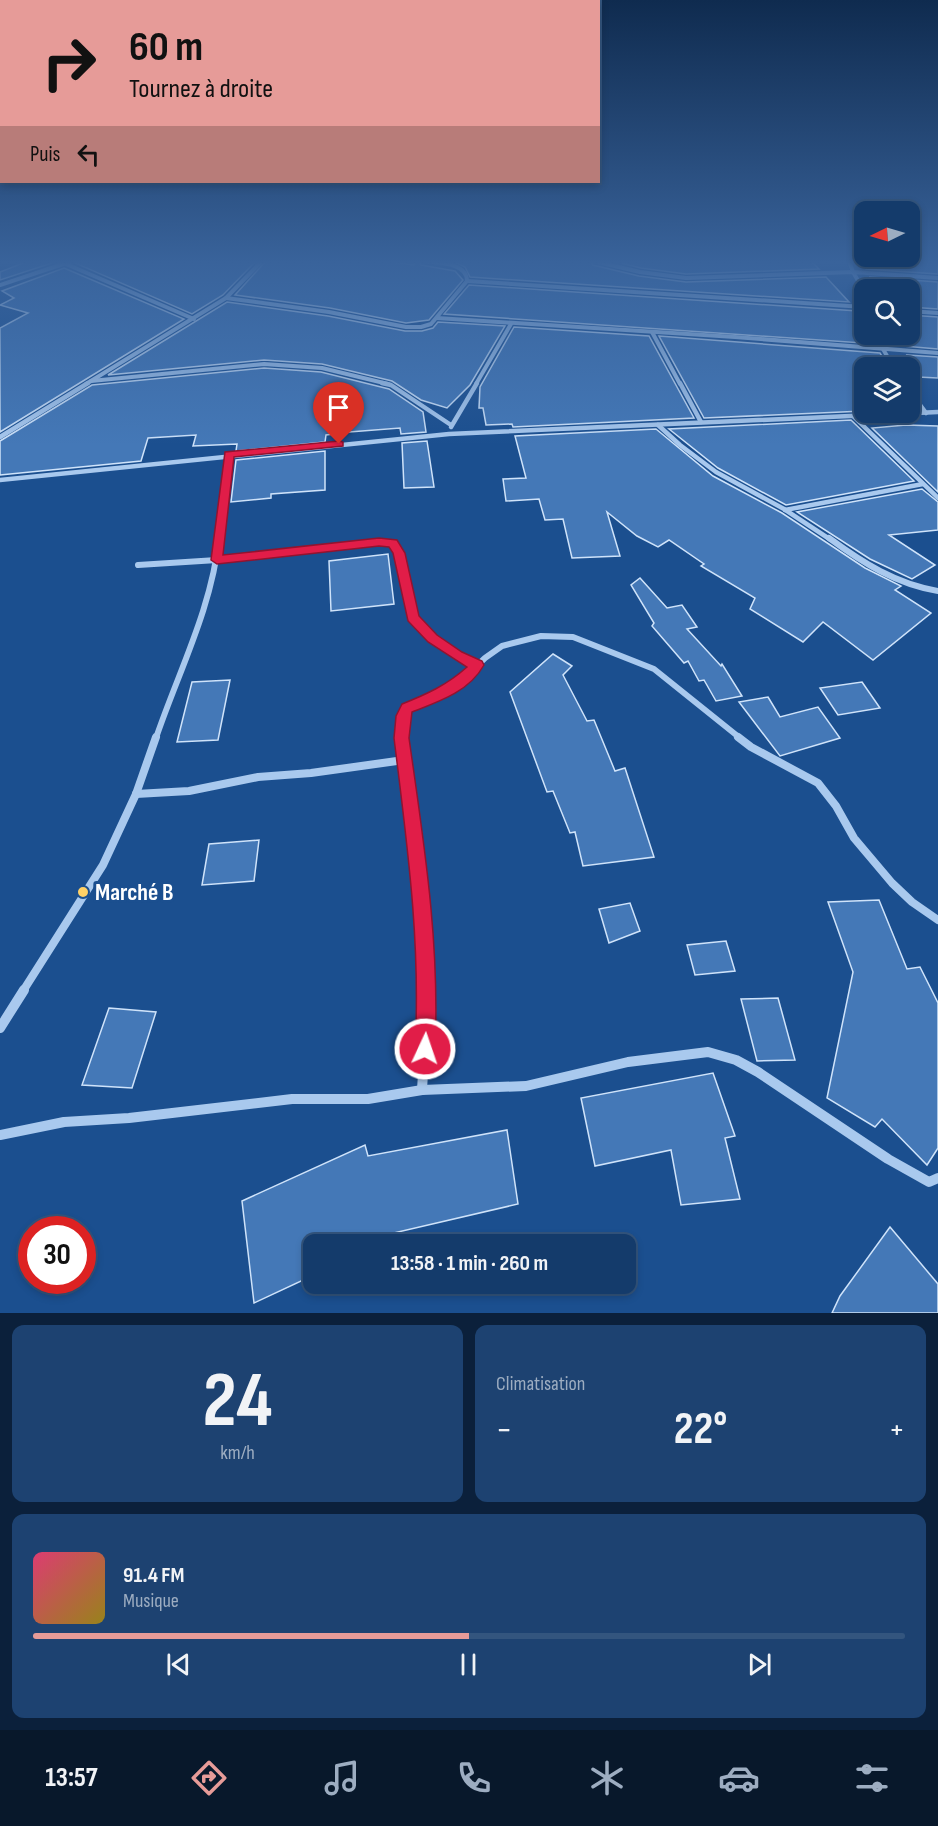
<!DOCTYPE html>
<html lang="fr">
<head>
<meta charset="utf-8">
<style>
	body { margin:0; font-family:"Sofia Sans Condensed",sans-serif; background:#1d4271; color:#f1f3f6; height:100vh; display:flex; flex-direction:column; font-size:22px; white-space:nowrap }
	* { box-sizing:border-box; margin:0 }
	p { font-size:20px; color:#9dadc1 }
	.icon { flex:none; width:33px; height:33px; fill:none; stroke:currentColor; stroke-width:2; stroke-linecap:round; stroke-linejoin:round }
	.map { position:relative; height:1313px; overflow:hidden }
	.details { display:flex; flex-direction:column; gap:12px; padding:12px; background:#0b203b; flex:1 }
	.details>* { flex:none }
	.banner { position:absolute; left:0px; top:0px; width:600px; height:183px; box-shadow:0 3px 9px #0003,0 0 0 2px #33557e; background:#e69b98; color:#111; overflow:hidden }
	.needle { width:39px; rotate:265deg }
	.buttons { position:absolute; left:854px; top:201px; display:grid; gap:12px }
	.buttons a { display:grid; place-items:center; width:66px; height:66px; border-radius:12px; background:#143b6b; box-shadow:0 3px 9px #0003,0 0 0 2px #33557e; font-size:30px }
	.speed { position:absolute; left:18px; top:1216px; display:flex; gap:12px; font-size:30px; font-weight:700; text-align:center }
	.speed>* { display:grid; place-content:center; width:78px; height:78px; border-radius:50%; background:#143b6b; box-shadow:0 3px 9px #0003,0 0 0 2px #33557e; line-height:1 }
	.speed .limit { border:9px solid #d22; background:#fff; color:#111 }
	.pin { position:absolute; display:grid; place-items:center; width:51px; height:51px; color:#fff; margin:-62px -26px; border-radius:50% 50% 50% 0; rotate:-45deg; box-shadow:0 0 6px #0007 }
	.pin .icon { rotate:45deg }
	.me { position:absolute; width:66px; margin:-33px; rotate:3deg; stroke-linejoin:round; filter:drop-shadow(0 0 4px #0008) }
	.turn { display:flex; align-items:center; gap:21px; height:126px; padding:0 30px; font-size:27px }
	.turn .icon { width:78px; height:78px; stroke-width:2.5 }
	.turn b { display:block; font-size:42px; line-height:51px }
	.then { display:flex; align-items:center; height:57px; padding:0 30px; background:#0003; gap:12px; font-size:22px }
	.big { font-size:45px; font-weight:700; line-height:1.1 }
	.details .widget { flex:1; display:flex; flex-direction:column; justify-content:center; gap:9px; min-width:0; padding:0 21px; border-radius:12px; background:#1d4271 }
	.details .dial { align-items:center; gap:0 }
	.dial b { font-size:78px; line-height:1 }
	.song { display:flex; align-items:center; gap:18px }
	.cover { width:72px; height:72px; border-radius:9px; background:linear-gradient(135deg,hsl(340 70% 55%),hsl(50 70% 35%)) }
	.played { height:6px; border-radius:3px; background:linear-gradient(90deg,#e69b98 50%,#33557e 50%) }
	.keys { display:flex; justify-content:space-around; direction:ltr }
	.heat { display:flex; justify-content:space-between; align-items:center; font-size:33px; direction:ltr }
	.details .tiles { flex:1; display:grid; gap:12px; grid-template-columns:1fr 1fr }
	.widget:last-child { grid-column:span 2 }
	.trip { position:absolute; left:303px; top:1234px; width:333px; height:60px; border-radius:12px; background:#143b6b; box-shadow:0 3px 9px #0003,0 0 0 2px #33557e; font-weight:700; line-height:60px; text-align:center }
	.menu { display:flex; height:96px; justify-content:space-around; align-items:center; background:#08182b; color:#9dadc1 }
	.menu .icon { width:42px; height:42px }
	.menu .active { color:#e69b98 }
	.menu b { font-size:27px; color:#f1f3f6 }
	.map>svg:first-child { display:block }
</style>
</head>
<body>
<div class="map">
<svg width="938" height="1313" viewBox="0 0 938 1313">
	<rect width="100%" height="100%" fill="#1b4f8f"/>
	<g fill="#4478b7" stroke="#cfe3fa" stroke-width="1.5">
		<path d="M28 261H58L0 280V272Z"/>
		<path d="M76 261H256L223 295 192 314 75 263Z"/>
		<path d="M266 261H383L414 265V261H418L421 265 455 271 463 280 429 320 406 323 330 308 235 295Z"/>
		<path d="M453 261H590L593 265 639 276 686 282 826 277 849 302 470 277 465 267Z"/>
		<path d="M613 261H811L819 269 686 274 641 268Z"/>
		<path d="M862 261H938V274L866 269Z"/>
		<path d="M64 268 184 319 0 432V328L28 313 0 305 14 298 2 291Z"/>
		<path d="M870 277 938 282V309L909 307V290H876Z"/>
		<path d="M469 285 858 311 864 318V334H875L877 344 444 314Z"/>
		<path d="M227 302 328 316 405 331H422L433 328 438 322 505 326 470 385 447 408 421 400 392 381 322 364 264 360 108 375Z"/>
		<path d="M909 315 938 317V349L903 346 898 334H909Z"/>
		<path d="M514 327 649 336 694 418 513 427 512 424 486 425 483 408H479L480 387Z"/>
		<path d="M659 336 880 353 889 368H864V411L704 418Z"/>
		<path d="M907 355 938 357V378L918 377Z"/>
		<path d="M264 368 321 372 389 389 423 412 426 432 401 434 400 428 349 432 326 435 325 442 236 451 237 444 193 446 196 435 148 438 141 461 0 475V441L92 385Z"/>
		<path d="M851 420 914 481 786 505 718 468 669 429Z"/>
		<path d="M906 425 938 426V492L872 428Z"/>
		<path d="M656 429 713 476 782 513 865 568 901 586 895 590 931 613 873 660 823 622 803 642 750 609 755 598 701 566 704 564 669 540 658 547 637 536 607 512 620 556 572 558 563 519 545 520 539 499 506 501 503 479 526 478 515 436Z"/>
		<path d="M427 441 434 487 404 488 402 443Z"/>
		<path d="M325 451V490L271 494V498L231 502 236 460Z"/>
		<path d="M922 489 938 502V530L889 535 935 565 912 579 870 559 797 512Z"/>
		<path d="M388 554 394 604 331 611 329 561Z"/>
		<path d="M640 578 667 608 682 605 697 627 687 629 721 666 722 664 742 696 716 701 704 680 699 681 688 661 684 663 652 626 654 623 631 585Z"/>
		<path d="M553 654 572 666 563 675 587 721 594 720 615 771 625 768 654 857 583 866 575 832 570 833 553 791 547 792 510 692Z"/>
		<path d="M230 680 218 740 177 742 192 682Z"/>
		<path d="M862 682 880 708 838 715 820 688Z"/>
		<path d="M768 697 780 717 818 707 840 738 780 756 739 702Z"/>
		<path d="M259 840 254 881 202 885 209 844Z"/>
		<path d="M879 900 907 969 920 967 938 1003V1148L927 1165 882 1119 875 1127 827 1098 853 972 828 902Z"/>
		<path d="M630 903 640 931 609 943 599 909Z"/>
		<path d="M726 941 735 971 695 975 687 945Z"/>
		<path d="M778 998 795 1060 757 1061 741 999Z"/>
		<path d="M109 1008 156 1012 132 1088 82 1085Z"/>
		<path d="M713 1073 735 1136 725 1138 740 1199 681 1205 671 1150 595 1166 581 1098Z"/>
		<path d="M507 1130 518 1204 385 1235 387 1245H314V1275L254 1303 242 1201 365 1145 368 1156Z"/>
		<path d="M890 1227 938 1284V1313H832L840 1296Z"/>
	</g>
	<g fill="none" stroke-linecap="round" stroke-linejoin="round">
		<g stroke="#a9c9ee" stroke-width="4">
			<path d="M594 261 640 272 686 278 853 272 864 291"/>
			<path d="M849 261 853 272 938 278"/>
			<path d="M66 264 194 319"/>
			<path d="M467 281 864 307"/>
			<path d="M0 285 72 261"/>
			<path d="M226 298 329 312 406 327H421L431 324 467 281C467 262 436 263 422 261"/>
			<path d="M909 311 938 313"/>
			<path d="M437 318 735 337 938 353"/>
			<path d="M652 332 680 384"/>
			<path d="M879 334 883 349 894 368"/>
			<path d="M91 381 264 364 322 368 388 384"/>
			<path d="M86 384 226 298 262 261"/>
			<path d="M476 384 511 324"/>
		</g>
		<g stroke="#a9c9ee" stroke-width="4.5">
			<path d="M382 383 391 385 451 425"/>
			<path d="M680 383 701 422"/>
			<path d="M909 390 926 413"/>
			<path d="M853 416 938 498"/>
			<path d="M658 425 680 445 716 472 784 509 831 540"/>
			<path d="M451 427 477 383"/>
			<path d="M0 437 88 383"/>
			<path d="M0 480 449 434 938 412"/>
			<path d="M785 510 923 484"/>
			<path d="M219 540 229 455"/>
		</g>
		<g stroke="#a9c9ee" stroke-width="6">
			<path d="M829 538C863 563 896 584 938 591"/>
			<path d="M138 565 217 560 379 542 393 543 399 553 413 618 433 639 457 656 477 665"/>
			<path d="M156 738C178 673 212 608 219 538"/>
			<path d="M401 738 403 716 407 708 442 694 458 684 485 658 502 646 541 636 573 637 654 669 740 738"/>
		</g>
		<g stroke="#a9c9ee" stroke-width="8">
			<path d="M401 737 424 910 428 991"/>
			<path d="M738 737 751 747 818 783 836 806 854 838 892 883 912 902 938 920"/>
			<path d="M136 794 189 791 258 777 311 773 404 760"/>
			<path d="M23 991 103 865 136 794 156 737"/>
		</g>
		<g stroke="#a9c9ee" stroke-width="10">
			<path d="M0 1028 24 990"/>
			<path d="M422 1090 428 990"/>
			<path d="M0 1135 64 1122 129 1118 292 1099H368L422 1090 526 1086 628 1062 708 1052 736 1060 758 1072 888 1159 929 1182 938 1178"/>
		</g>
	</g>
	<linearGradient id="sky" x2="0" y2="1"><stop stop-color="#0f2b4f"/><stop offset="0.59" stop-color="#39639b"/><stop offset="1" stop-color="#39639b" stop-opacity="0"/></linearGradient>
	<rect width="938" height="445" fill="url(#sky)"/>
	<path fill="#e11d48" stroke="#92132f" stroke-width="1.5" d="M339 441 343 442V446L234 457 223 555 379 538 397 540 405 553 419 616 437 635 462 652 482 661 484 665C469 692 438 702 412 712L409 738C424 844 440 942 435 1049L432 1056 425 1059 418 1056 415 1049C421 942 407 844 394 738L396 716 402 704C427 694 447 685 467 667L428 642 408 621 393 553 389 547 379 546 217 564 211 560 225 452Z"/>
	<circle fill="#ffd166" stroke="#1b4f8f" stroke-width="2" cx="83" cy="892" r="6"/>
	<g text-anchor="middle" stroke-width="6" stroke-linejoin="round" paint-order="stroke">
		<g font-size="24" font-weight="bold" fill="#fff" stroke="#1b4f8f" text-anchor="start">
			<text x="95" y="900">Marché B</text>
		</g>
	</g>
</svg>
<div class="buttons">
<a><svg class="needle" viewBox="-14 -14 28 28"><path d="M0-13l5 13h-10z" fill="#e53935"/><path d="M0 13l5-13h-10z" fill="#9dadc1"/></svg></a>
<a><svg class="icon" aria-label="search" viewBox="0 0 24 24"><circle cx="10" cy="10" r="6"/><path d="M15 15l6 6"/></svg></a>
<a><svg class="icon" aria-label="layers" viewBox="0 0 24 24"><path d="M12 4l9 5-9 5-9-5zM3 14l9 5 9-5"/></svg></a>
</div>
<div class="speed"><div class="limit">30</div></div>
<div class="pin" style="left:339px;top:444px;background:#d93025"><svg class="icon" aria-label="arrive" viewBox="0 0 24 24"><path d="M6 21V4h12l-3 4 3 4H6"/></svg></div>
<svg class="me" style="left:425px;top:1049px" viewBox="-20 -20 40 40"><circle r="17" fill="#e11d48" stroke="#fff" stroke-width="3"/><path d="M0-11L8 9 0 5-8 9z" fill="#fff"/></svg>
<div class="trip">13:58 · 1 min · 260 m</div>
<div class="banner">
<div class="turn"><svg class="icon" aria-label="right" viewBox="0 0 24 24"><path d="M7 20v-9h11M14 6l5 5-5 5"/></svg><div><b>60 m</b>Tournez à droite</div></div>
<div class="then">Puis<svg class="icon" aria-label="left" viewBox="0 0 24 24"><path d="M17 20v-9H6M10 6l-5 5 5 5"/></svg></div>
</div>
</div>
<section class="details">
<div class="tiles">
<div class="widget dial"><b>24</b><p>km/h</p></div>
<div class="widget"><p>Climatisation</p>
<div class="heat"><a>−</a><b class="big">22°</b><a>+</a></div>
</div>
<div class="widget">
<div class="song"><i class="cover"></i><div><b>91.4 FM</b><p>Musique</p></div></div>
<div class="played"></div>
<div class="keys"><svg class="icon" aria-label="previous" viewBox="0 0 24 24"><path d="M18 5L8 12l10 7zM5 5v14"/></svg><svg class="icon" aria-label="pause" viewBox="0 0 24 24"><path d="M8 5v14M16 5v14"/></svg><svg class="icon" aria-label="next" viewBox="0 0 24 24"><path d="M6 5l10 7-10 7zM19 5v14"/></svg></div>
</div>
</div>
</section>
<nav class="menu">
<b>13:57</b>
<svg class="icon active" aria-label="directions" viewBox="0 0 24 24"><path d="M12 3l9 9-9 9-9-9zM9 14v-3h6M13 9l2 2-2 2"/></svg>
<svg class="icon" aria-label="music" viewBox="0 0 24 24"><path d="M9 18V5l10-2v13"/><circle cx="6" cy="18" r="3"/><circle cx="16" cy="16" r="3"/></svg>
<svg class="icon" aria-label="phone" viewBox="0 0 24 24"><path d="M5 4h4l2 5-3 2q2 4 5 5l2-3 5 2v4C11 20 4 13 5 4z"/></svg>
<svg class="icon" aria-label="climate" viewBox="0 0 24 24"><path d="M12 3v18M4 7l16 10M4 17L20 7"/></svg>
<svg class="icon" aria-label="car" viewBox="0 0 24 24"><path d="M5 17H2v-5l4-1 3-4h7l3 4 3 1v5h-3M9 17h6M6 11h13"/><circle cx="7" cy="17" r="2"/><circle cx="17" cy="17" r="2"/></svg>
<svg class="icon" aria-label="filters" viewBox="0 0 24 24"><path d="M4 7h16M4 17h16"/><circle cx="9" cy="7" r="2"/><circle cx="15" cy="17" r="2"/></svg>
</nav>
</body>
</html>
